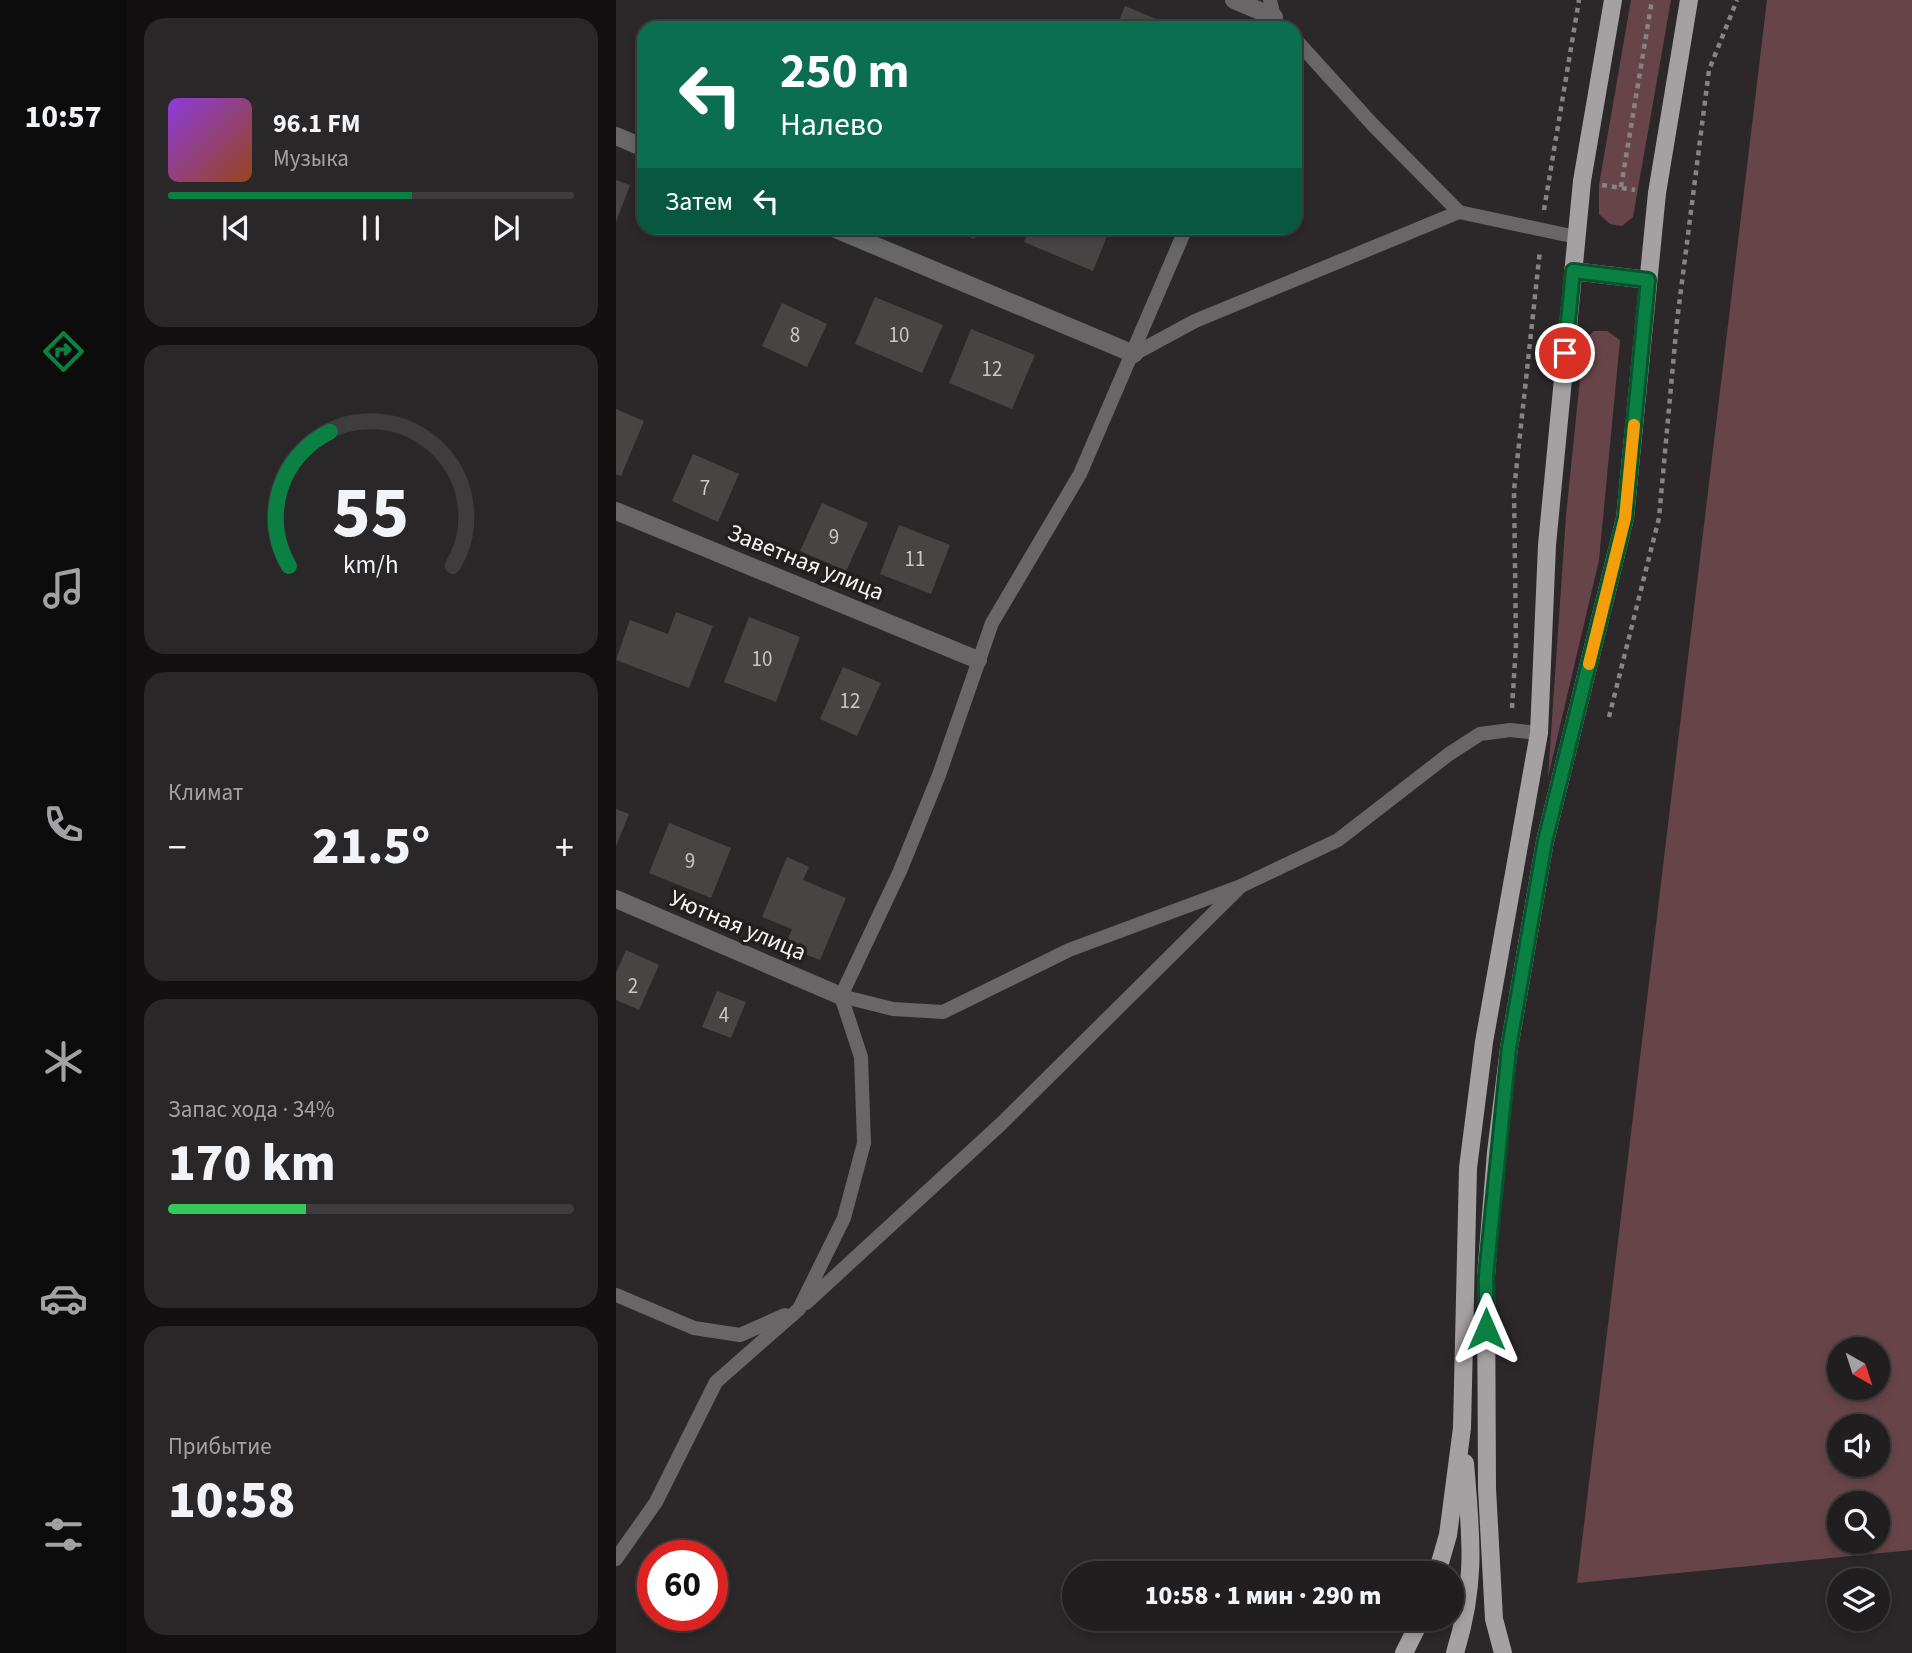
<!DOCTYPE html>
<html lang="ru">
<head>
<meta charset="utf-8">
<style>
	body { margin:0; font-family:"Source Sans 3",sans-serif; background:#292728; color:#f1f3f6; height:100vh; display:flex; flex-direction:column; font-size:26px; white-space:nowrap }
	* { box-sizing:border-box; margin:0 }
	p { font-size:23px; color:#a2a2a4 }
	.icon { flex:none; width:38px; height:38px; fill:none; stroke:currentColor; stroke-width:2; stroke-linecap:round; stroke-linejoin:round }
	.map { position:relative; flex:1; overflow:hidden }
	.details { display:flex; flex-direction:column; gap:18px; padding:18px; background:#121011; width:490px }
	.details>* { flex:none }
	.banner { position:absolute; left:21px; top:21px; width:665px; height:214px; border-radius:21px; box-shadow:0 4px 10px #0003,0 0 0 2px #3e3c3d; background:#0b6e4f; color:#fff; overflow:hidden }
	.needle { width:46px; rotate:141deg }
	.controls { position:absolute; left:1211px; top:1337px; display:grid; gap:14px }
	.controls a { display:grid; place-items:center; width:63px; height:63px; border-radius:50%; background:#211e1f; box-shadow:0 4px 10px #0003,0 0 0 2px #3e3c3d; font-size:35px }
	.speed { position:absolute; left:21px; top:1540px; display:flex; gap:14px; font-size:35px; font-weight:700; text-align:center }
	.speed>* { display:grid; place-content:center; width:91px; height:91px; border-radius:50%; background:#211e1f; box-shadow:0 4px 10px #0003,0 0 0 2px #3e3c3d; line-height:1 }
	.speed .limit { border:10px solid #d22; background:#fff; color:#111 }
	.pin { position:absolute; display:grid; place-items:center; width:60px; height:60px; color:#fff; margin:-30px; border:4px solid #fff; border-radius:50%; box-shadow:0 2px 7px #0007 }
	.me { position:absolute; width:77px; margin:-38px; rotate:0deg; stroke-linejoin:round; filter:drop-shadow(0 0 5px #0008) }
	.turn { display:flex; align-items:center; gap:24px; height:147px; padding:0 28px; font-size:32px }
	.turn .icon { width:91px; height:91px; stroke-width:2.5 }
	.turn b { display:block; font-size:49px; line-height:60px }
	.then { display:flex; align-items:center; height:66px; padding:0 28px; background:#0003; gap:14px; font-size:26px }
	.big { font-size:52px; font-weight:800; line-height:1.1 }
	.details .card { flex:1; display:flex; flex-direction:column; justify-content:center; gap:10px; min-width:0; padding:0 24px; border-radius:21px; background:#292728 }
	.details .dial { align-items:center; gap:0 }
	.dial svg { height:182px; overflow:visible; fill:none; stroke:#3e3c3d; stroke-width:7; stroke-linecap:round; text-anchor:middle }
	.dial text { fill:#f1f3f6; stroke:none }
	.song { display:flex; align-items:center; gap:21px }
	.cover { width:84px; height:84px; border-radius:10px; background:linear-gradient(135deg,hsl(270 70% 55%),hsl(20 70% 35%)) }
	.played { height:7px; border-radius:4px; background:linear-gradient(90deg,#0b8043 60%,#3e3c3d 60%) }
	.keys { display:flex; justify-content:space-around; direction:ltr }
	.heat { display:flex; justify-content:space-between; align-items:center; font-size:38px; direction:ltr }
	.charge { height:10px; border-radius:5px; background:linear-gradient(90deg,#34c759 34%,#3e3c3d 0) }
	.trip { position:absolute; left:446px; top:1561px; width:402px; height:70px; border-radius:35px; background:#211e1f; box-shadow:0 4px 10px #0003,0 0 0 2px #3e3c3d; font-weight:800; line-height:70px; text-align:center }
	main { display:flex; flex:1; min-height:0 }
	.dock { display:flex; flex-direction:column; width:126px; justify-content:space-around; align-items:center; background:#0d0c0c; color:#a2a2a4 }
	.dock .icon { width:49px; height:49px }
	.dock .active { color:#0b8043 }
	.dock b { font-size:32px; color:#f1f3f6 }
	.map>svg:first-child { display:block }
</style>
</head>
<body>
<main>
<nav class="dock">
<b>10:57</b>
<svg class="icon active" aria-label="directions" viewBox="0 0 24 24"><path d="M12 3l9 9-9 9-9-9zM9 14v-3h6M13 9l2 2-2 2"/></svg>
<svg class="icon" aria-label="music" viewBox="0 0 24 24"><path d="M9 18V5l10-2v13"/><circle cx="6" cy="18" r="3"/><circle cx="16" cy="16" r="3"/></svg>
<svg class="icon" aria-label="phone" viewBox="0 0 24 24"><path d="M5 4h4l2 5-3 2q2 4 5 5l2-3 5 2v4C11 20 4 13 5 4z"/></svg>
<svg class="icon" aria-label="climate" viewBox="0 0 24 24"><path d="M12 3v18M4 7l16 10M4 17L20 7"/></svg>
<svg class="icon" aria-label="car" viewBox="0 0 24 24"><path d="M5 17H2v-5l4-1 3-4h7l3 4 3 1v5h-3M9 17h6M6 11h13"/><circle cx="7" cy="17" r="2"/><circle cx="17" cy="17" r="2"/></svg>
<svg class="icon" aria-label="filters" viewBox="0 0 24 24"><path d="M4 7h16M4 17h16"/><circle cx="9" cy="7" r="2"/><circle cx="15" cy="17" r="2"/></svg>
</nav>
<section class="details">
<div class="card">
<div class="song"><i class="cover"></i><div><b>96.1 FM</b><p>Музыка</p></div></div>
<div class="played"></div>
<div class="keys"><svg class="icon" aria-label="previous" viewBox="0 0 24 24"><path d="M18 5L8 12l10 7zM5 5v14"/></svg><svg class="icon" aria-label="pause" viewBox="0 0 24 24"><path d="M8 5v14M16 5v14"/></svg><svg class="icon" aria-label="next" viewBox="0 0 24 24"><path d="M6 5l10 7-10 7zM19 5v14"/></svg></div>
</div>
<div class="card dial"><svg viewBox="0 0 100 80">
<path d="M14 69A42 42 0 1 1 86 69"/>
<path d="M14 69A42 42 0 0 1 32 10" stroke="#0b8043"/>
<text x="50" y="56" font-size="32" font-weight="700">55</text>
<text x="50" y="72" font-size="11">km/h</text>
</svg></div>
<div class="card"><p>Климат</p>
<div class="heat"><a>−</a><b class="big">21.5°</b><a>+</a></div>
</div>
<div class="card"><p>Запас хода · 34%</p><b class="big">170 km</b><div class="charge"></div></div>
<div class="card"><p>Прибытие</p><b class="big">10:58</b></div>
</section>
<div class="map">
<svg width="1296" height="1653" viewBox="0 0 1296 1653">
	<rect width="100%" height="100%" fill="#2c2829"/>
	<g fill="#67444a" fill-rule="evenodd">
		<path d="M1015 0H1055L1017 217 1006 226 994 224 983 214V185Z"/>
		<path d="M1151 0H1296V1550L961 1583ZM1223 1349H1262V1388H1223ZM1223 1426H1262V1465H1223ZM1223 1503H1262V1542H1223Z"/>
		<path d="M978 331H991L1004 340 983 560 932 777 950 516 968 340Z"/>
	</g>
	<g fill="#484444">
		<path d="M509 6 562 28H500Z"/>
		<path d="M0 180 14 185 0 222Z"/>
		<path d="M332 228H363L358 239Z"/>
		<path d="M414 228H490L494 229 477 271 408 242Z"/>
		<path d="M259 297 327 325 306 373 239 344Z"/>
		<path d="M166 303 211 324 191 367 146 346Z"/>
		<path d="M355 329 419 355 396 409 333 383Z"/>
		<path d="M0 409 28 421 5 476 0 474Z"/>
		<path d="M77 454 123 474 102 522 56 501Z"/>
		<path d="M206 503 252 523 230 571 184 551Z"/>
		<path d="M283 525 334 545 315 594 264 574Z"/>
		<path d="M60 612 97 626 73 688 0 660 14 620 52 634Z"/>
		<path d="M133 617 184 637 160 702 108 682Z"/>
		<path d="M227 667 265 683 241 736 204 719Z"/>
		<path d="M0 809 13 814 0 846Z"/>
		<path d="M53 823 115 848 95 898 33 873Z"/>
		<path d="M171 857 193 867 187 880 230 898 204 960 169 946 176 929 146 917Z"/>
		<path d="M10 950 43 965 23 1010 0 1000V973Z"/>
		<path d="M101 991 130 1002 115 1038 86 1027Z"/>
	</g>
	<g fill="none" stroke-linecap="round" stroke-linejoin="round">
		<g stroke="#878384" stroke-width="4.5" stroke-dasharray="5 5" stroke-linecap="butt">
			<path d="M986 185 1019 190"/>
			<path d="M1005 187 1036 0"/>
			<path d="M928 210 963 0"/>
			<path d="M896 708 900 645 898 490 924 250"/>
			<path d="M993 717 1043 518 1061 321 1093 70 1121 0"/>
		</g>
		<g stroke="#686666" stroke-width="14">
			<path d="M654 28 658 17 654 0"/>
			<path d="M679 39 757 125 843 212 960 237"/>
			<path d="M518 354 579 321 843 212"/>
			<path d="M225 996 277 1009 327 1012 453 950 625 886 722 840 833 754 864 734 894 730 923 733"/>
			<path d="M0 1295 78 1328 124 1335 169 1315"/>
			<path d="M190 1303 386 1123 625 886"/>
			<path d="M0 1559 40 1502 100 1382 183 1309 228 1218 248 1143 245 1057 225 996 284 871 323 775 376 623 464 474 570 228"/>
		</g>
		<g stroke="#686666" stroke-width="18">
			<path d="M618 0 658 17"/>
			<path d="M0 136 28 148"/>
			<path d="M217 228 518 354"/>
			<path d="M0 511 362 660"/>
			<path d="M0 899 225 996"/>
		</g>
		<g stroke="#a5a1a2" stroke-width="18">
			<path d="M957 271 1032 280"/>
			<path d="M821 1573 832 1535 846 1428 852 1168 868 1042 923 733 931 545 966 181 997 0"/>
			<path d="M788 1653 805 1619"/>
			<path d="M839 1653C861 1582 855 1536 849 1463"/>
			<path d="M887 1653 878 1619 871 1488 870 1276 880 1152 893 1048 929 841 1009 518 1041 193 1073 0"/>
		</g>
	</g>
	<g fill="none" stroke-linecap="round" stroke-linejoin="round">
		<defs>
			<path id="route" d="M870 1329V1276L893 1048 929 841 1009 518 1032 280 957 271 949 353"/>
		</defs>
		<use href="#route" stroke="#07532c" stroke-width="18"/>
		<use href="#route" stroke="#0b8043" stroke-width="12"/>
		<path stroke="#f59e0b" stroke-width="12" d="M973 664 1009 518 1018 425"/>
	</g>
	<g text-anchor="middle" stroke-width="7" stroke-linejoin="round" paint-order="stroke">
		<g font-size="21" fill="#cac7c8">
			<text x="179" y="342">8</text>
			<text x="283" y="342">10</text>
			<text x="376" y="376">12</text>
			<text x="89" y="495">7</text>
			<text x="218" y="544">9</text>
			<text x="299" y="566">11</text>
			<text x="146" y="666">10</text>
			<text x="234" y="708">12</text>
			<text x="74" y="868">9</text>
			<text x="17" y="993">2</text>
			<text x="108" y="1022">4</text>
		</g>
		<g font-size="24" fill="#f6f3f4" stroke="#231f1f">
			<text transform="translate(190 562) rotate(22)" y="8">Заветная улица</text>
			<text transform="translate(122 925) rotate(23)" y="8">Уютная улица</text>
		</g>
	</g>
</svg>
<div class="controls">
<a><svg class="needle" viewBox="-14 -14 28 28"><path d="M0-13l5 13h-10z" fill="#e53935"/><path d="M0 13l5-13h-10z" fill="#a2a2a4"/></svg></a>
<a><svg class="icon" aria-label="sound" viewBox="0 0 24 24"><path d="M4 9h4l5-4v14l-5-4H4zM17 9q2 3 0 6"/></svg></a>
<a><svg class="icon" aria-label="search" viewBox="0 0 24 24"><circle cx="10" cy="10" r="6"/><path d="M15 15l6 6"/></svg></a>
<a><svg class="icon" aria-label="layers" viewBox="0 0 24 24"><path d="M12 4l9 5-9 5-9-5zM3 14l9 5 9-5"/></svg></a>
</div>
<div class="speed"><div class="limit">60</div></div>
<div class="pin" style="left:949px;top:353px;background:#d93025"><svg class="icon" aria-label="arrive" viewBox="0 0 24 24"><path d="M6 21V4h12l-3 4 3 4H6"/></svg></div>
<svg class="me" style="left:870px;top:1329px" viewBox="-20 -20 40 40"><path d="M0-17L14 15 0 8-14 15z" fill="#0b8043" stroke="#fff" stroke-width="4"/></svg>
<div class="trip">10:58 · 1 мин · 290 m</div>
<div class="banner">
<div class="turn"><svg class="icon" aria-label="left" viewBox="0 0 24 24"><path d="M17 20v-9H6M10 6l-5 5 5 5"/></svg><div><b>250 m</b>Налево</div></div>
<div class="then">Затем<svg class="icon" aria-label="left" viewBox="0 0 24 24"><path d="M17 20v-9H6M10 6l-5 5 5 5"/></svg></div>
</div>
</div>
</main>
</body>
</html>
